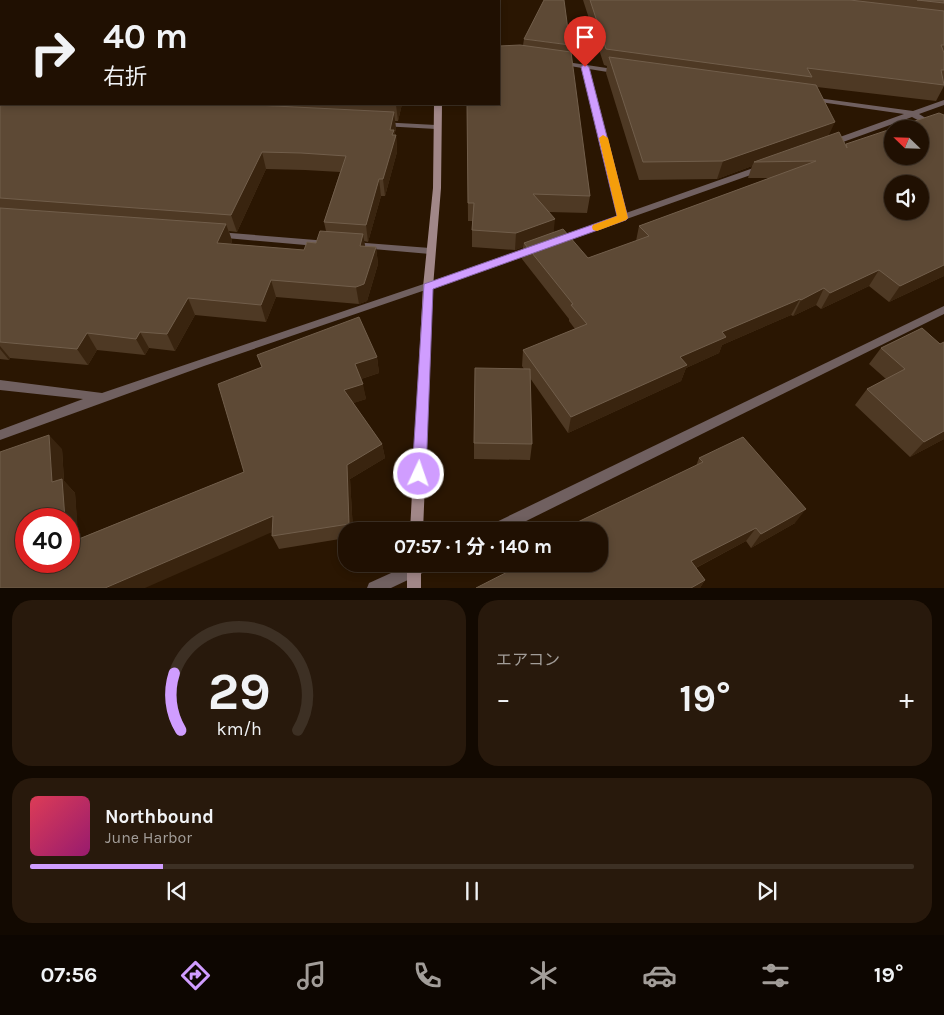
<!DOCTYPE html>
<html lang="ja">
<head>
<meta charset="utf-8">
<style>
	body { margin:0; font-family:Karla,"Noto Sans JP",sans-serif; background:#28190c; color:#f1f3f6; height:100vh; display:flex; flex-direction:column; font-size:19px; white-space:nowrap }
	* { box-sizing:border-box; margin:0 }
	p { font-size:16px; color:#a29d99 }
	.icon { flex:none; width:28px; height:28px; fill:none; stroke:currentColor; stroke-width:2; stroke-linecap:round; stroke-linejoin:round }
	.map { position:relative; height:588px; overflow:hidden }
	.panel { display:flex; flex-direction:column; gap:12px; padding:12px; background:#120901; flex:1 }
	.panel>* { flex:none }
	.top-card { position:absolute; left:0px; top:0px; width:500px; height:105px; box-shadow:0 2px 8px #0003,0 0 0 1px #3d3024; background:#201002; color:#f1f3f6; overflow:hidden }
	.needle { width:32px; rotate:293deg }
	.fabs { position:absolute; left:884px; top:120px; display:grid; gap:10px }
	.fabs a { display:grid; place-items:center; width:45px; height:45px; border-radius:50%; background:#201002; box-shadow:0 2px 8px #0003,0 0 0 1px #3d3024; font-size:25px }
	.speed { position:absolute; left:15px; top:508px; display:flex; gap:10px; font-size:25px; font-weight:700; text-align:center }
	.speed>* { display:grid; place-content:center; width:65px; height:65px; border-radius:50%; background:#201002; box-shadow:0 2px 8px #0003,0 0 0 1px #3d3024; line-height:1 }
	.speed .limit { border:8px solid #d22; background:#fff; color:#111 }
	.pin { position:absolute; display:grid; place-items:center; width:42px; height:42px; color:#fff; margin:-51px -21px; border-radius:50% 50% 50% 0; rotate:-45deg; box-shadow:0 0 5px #0007 }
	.pin .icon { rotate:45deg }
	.me { position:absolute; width:55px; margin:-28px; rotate:3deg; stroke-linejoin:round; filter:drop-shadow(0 0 4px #0008) }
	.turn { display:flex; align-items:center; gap:18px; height:105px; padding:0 20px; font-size:22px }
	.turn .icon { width:65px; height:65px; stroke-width:2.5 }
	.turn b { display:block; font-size:35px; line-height:42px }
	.big { font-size:38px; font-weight:700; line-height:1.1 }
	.panel .widget { flex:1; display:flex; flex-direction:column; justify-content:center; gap:8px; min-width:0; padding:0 18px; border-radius:20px; background:#28190c }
	.panel .dial { align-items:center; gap:0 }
	.dial svg { height:130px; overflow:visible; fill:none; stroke:#3d3024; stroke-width:7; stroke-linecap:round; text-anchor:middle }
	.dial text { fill:#f1f3f6; stroke:none }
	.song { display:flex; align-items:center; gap:15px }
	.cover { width:60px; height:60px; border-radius:8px; background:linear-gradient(135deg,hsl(350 70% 55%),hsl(320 70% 35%)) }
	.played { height:5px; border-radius:2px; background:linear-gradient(90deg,#d09dff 15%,#3d3024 15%) }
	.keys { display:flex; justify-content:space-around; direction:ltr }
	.heat { display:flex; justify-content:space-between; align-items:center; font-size:28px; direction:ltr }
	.panel .tiles { flex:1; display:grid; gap:12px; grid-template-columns:1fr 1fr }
	.widget:last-child { grid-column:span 2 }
	.trip { position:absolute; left:338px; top:522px; width:270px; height:50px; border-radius:20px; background:#201002; box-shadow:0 2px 8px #0003,0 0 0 1px #3d3024; font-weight:700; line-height:50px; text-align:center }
	.menu { display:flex; height:80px; justify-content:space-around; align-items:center; background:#0d0601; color:#a29d99 }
	.menu .icon { width:35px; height:35px }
	.menu .current { color:#d09dff }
	.menu b { font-size:22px; color:#f1f3f6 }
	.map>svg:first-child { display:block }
</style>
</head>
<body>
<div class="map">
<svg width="944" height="588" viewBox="0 0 944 588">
	<rect width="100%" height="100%" fill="#2a1602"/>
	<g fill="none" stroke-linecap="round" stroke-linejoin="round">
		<g fill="#706060" fill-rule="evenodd">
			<path d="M560 61 620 70 624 72 620 74 589 69 626 213 759 166H765L766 168 765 170 559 243H553L551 241 553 239 618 216 582 68 558 64 557 63Z"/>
			<path d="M810 97 913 111 944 100V105L919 114 944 129V134L912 117 832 146H826V142L904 114 813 101 809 99Z"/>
			<path d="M379 122 436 125 440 127 436 129 382 126 378 124Z"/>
			<path d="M218 232 328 241 333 244 328 247 215 237 213 235Z"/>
			<path d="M353 242 430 248 435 251 430 254 350 247 348 245 350 243Z"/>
			<path d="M536 246 539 247 541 249 539 251 204 366 0 440V430L83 399 0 390V380L102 393Z"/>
			<path d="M944 306V314L506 531H487L488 526Z"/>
			<path d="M411 564H433L431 569 391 588H367L369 583Z"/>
		</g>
		<g fill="#a18788" fill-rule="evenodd">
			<path d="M434 104H442L441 188 433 287 423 531H410L423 287 433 188Z"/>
			<rect x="407" y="564" width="14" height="24"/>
		</g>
	</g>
	<g fill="#4e3924" fill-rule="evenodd">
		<path d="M583 0H944V86L936 101 817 87 829 135 846 145V144L944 115V276L889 302 869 286 821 309 816 305 793 316 791 315 722 345 719 353 686 368 681 381 568 433 530 378 532 444 530 460 474 459V443L524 369 522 366 523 350 575 329 569 321V319L522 259 523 247 515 250 472 247V221H468L467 104H499L523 45 524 39 570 45 569 52 590 196 587 213 549 212 554 233 588 258 636 241 639 226 771 178H748L752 166 717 179 639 180 606 73 607 66 604 65Z"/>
		<path d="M1 2V104H402L398 121H395L396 129 394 135H396L397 152 385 196H381L368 242 364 241 365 247H376L378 264 367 301 359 304 276 297 266 322 195 315 175 351 149 348 145 355 97 350 88 365 10 358 9 360 0 359V3ZM266 169 305 170 340 172 324 222 326 231 316 243 304 250 231 244 232 241 229 231 237 232Z"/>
		<path d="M940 344 944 439 910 457 855 405 867 389 886 379 869 364 881 348Z"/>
		<path d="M377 357 379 373 361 379 366 399 353 403 382 444 385 458 350 479 353 531H346V538L279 549 272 536V532L0 588 62 449 64 481 75 493 78 539 244 472Z"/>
		<path d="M699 458 795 523 751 548 746 541 696 568 705 580 700 588H476L599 564 696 466Z"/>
	</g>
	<g fill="#39240f">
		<path d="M396 104H402L398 121 396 105Z"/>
		<path d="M394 112 396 129 394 135 395 139 396 135 397 152 385 196 383 179 390 130Z"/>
		<path d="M835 122 827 139 754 162 752 166 717 179 723 161Z"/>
		<path d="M262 152 266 169 237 232 231 215Z"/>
		<path d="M379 179 381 196 368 242 366 225Z"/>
		<path d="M555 219 553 237 524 243 523 247 515 250 516 233Z"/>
		<path d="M226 224 232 241 223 260 217 243Z"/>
		<path d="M363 234 366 251 360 246Z"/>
		<path d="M376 247 378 264 367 301 359 304 356 287Z"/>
		<path d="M944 265V276L889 302 900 286Z"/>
		<path d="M879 270 869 286 821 309 830 293Z"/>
		<path d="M271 280 276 297 266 322 261 305Z"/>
		<path d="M824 288 816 305 793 316 801 300Z"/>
		<path d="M188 298 195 315 175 351 167 334Z"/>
		<path d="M800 299 791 315 722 345 719 353 686 368 681 381 568 433 571 417 680 357 722 332Z"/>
		<path d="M140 332 149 348 145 355 136 339Z"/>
		<path d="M87 333 97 350 88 365 77 349Z"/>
		<path d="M0 346 10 358 9 360 0 349Z"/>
		<path d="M377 357 379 373 358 380 355 364Z"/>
		<path d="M363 384 366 399 348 405 344 390Z"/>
		<path d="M944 431V439L910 457 924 442Z"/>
		<path d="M49 435 62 449 64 481 75 493 80 557 69 546V519H65L52 482Z"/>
		<path d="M382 444 385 458 350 479 353 531H351L349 524 347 465Z"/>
		<path d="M806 509 795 523 751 548 761 534Z"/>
		<path d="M273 516 279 529 145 588H105Z"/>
		<path d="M756 528 746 541 684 574 691 561Z"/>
		<path d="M705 580 700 588H691Z"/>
	</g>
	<g fill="#5d4935" stroke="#715e4b" fill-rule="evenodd">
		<path d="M5 0H424V1H3Z"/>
		<path d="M544 0H564L570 45 524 39Z"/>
		<path d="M590 0H850L944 11V45H941L944 53V70H941L944 85 807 68 812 77 606 49Z"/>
		<path d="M917 0H944V3Z"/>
		<path d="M1 5V104H235L394 112 390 130H394L392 135H396L383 179H379L366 225 324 222 346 156 301 153 262 152 231 215 0 198V6Z"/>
		<path d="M520 45 571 52 590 196 533 194 555 219 516 233 472 230 474 203H468L467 104H499V46Z"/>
		<path d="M609 57 816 85 835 122 723 161 643 162Z"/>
		<path d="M939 113 944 115V265L900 286 879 270 830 293 824 288 801 300 800 299 722 332 726 337 680 357 687 365 571 417 523 350 587 324 571 305 573 304 524 243 563 229 588 258 649 236 639 226 816 161 754 162 839 132 847 148 846 144ZM892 129H920V156H892ZM892 184H920V211H892Z"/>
		<path d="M0 208 226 224 217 243 304 250 307 242 316 243 320 231 363 234 360 246 376 247 364 284 356 287 271 280 261 305 188 298 167 334 140 332 136 339 87 333 77 349 0 342Z"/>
		<path d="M359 317 377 357 355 364 363 384 344 390 382 444 347 465 349 524 272 536 273 516 105 588H0V452L49 435 52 482 62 479 65 519H26V561H69V543L244 472 218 384 262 367 257 355Z"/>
		<path d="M922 328 940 344 944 342V431L924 442 867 389 905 369 881 348Z"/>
		<path d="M475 368 530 369 532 444 474 443Z"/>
		<path d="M743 437 806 509 761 534 756 528 691 561 705 580 691 588H476L523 564H599V531H559L703 462 699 458Z"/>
	</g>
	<path fill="#d09dff" stroke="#8766a6" d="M585 64 589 67 628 218 626 220 433 289 426 474 424 478 419 480 414 478 412 474 424 284 617 216 581 67Z"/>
	<path fill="#f59e0b" d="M603 135 608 138 628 218 626 220 597 231 593 230 592 227 593 225 617 216 599 138Z"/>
</svg>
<div class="fabs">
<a><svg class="needle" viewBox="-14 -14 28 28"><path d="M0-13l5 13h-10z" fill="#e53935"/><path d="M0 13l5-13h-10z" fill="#a29d99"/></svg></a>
<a><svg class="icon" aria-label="sound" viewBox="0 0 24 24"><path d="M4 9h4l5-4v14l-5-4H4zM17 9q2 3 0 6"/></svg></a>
</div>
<div class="speed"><div class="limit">40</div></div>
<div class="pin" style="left:585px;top:67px;background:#d93025"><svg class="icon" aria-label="arrive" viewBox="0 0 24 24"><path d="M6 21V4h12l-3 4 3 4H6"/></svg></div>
<svg class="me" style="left:419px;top:474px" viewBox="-20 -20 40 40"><circle r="17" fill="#d09dff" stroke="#fff" stroke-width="3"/><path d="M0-11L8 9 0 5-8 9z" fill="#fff"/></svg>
<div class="trip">07:57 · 1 分 · 140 m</div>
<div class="top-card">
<div class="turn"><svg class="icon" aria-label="right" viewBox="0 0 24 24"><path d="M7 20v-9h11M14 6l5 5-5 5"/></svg><div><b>40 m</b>右折</div></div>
</div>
</div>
<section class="panel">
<div class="tiles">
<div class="widget dial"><svg viewBox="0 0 100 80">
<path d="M14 69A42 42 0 1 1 86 69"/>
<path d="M14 69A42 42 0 0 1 10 34" stroke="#d09dff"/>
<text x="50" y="56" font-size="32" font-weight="700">29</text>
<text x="50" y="72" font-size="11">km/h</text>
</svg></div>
<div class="widget"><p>エアコン</p>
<div class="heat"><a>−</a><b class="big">19°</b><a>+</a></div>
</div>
<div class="widget">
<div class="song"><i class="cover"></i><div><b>Northbound</b><p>June Harbor</p></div></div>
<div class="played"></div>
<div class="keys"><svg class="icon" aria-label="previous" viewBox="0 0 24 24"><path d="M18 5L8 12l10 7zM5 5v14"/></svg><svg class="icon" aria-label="pause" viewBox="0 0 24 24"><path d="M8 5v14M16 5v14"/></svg><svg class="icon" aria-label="next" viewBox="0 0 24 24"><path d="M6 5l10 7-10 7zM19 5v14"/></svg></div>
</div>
</div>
</section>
<nav class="menu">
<b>07:56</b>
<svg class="icon current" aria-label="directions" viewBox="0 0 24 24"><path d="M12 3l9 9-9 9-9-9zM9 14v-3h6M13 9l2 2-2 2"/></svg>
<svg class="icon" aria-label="music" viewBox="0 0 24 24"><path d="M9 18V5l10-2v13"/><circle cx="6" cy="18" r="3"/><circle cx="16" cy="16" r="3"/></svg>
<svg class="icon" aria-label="phone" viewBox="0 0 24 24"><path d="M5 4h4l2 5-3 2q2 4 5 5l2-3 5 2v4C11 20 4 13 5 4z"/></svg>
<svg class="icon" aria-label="climate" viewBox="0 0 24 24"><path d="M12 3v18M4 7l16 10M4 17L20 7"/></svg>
<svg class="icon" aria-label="car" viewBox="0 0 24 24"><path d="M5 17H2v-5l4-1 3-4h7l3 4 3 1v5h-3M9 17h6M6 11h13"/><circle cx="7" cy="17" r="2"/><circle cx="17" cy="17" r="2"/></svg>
<svg class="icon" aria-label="filters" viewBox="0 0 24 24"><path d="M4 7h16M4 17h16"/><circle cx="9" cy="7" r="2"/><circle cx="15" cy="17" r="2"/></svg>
<b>19°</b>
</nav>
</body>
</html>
